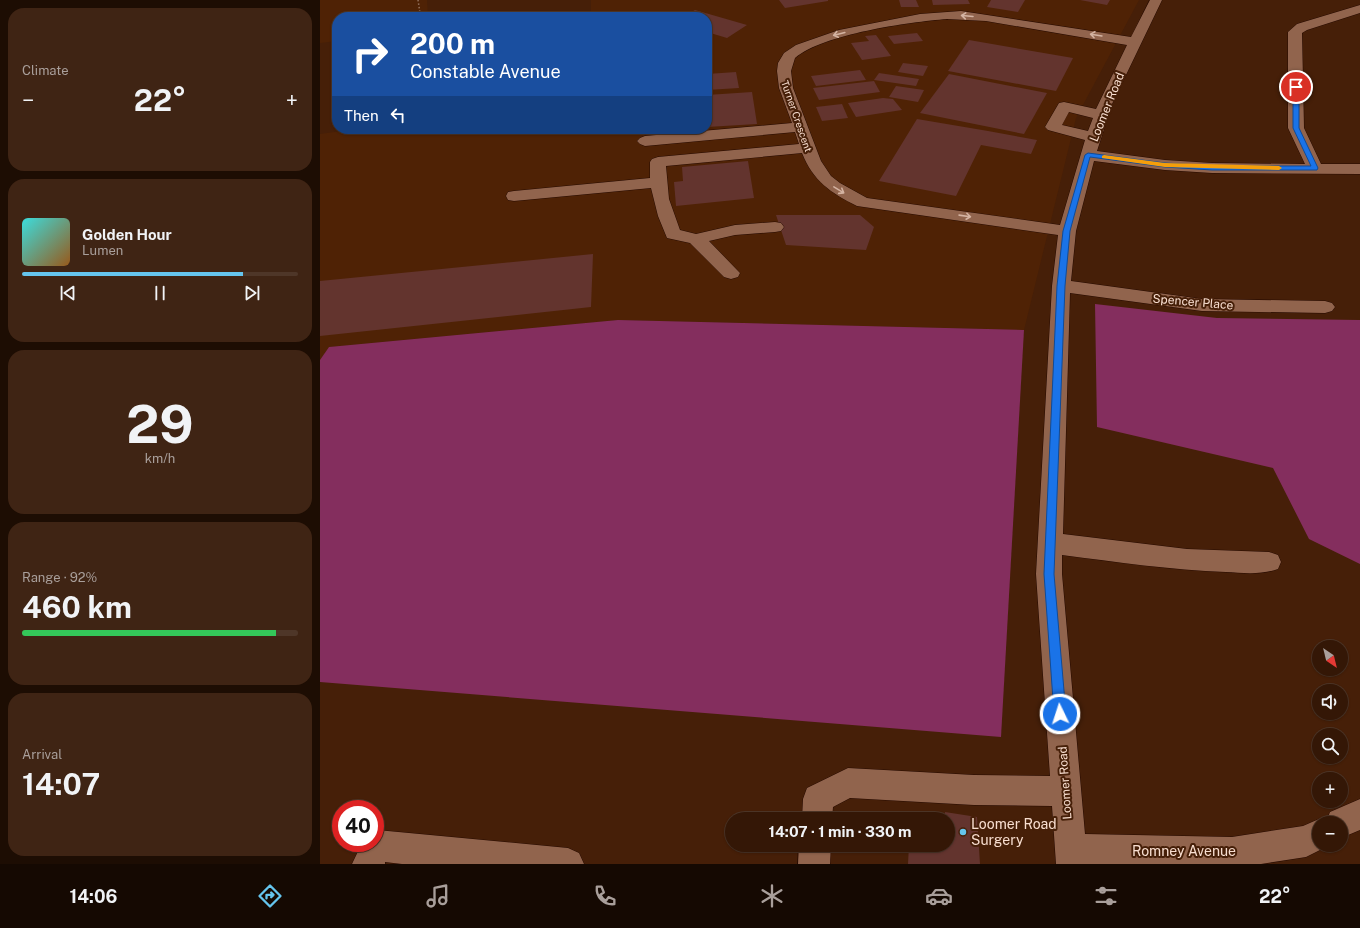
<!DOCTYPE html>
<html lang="en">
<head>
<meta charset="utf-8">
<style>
	body { margin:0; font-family:"Public Sans",sans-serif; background:#3f2414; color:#f1f3f6; height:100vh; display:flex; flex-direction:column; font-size:15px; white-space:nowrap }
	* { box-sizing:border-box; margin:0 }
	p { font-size:13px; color:#a99f9b }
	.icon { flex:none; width:22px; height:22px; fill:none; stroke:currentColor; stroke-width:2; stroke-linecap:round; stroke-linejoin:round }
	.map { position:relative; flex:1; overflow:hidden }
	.details { display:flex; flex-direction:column; gap:8px; padding:8px; background:#1d0d03; width:320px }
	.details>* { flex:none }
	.guide { position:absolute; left:12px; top:12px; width:380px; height:122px; border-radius:16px; box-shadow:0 1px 3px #0004,0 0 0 1px #4e3628; background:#1a4fa0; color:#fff; overflow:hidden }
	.needle { width:26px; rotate:145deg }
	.tools { position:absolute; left:992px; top:640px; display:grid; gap:8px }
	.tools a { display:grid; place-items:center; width:36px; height:36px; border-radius:50%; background:#341706; box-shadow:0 1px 3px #0004,0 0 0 1px #4e3628; font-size:20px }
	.speed { position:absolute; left:12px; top:800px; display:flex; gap:8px; font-size:20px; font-weight:700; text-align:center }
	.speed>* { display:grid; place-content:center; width:52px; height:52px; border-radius:50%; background:#341706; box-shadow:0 1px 3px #0004,0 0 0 1px #4e3628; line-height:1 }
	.speed .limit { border:6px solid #d22; background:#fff; color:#111 }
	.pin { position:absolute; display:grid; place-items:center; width:34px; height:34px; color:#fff; margin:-17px; border:2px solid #fff; border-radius:50%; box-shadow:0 1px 4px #0007 }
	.me { position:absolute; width:44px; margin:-22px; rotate:356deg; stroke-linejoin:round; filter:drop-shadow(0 0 3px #0008) }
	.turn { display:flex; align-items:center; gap:14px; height:84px; padding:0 12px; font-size:18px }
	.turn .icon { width:52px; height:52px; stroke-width:2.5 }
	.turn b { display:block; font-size:28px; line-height:34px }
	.then { display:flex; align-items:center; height:38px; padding:0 12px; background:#0003; gap:8px; font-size:15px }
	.big { font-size:30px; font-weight:700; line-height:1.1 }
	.details .widget { flex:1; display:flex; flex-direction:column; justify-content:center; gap:6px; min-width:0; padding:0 14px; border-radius:16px; background:#3f2414 }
	.details .dial { align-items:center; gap:0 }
	.dial b { font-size:52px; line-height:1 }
	.song { display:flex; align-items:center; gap:12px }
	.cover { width:48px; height:48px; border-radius:6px; background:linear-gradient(135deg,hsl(180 70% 55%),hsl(30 70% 35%)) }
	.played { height:4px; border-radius:2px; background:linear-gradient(90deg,#65c5ee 80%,#4e3628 80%) }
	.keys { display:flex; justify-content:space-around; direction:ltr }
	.heat { display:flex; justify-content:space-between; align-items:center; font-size:22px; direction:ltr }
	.charge { height:6px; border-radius:3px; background:linear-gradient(90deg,#34c759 92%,#4e3628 0) }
	.trip { position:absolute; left:405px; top:812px; width:230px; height:40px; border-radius:20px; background:#341706; box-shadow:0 1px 3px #0004,0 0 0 1px #4e3628; font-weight:700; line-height:40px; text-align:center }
	.menu { display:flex; height:64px; justify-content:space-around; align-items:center; background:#150902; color:#a99f9b }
	.menu .icon { width:28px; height:28px }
	.menu .active { color:#65c5ee }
	.menu b { font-size:18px; color:#f1f3f6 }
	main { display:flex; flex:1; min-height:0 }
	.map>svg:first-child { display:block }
</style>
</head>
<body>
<main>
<section class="details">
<div class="widget"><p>Climate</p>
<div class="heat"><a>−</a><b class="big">22°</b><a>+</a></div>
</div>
<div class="widget">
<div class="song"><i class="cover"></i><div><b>Golden Hour</b><p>Lumen</p></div></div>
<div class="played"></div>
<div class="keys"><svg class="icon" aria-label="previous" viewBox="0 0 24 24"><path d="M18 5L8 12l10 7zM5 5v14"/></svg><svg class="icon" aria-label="pause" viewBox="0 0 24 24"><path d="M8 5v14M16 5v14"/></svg><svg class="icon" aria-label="next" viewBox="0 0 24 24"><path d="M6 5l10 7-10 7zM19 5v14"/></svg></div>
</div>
<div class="widget dial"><b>29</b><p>km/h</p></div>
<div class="widget"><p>Range · 92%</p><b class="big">460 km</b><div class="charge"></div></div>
<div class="widget"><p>Arrival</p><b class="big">14:07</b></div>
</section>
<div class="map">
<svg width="1040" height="864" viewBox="0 0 1040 864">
	<rect width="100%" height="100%" fill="#461f08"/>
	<g fill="#4f2205">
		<path d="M0 0H107L108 17H17V41L0 43Z"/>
		<path d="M271 0H819L756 118 704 330 298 320 9 347 0 360V134L36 129H387V17H271Z"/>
	</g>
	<g fill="#842e5e">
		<path d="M775 304 897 318 1040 320V564L989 539 953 468 777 427Z"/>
		<path d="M298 320 704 330 681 737 0 682V360L9 347Z"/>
	</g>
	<g fill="#63342e">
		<path d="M459 0H508V1L465 8Z"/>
		<path d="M579 0H596L599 7H581Z"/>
		<path d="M612 0H648L650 4 613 5Z"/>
		<path d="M671 0H705L698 12 667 7Z"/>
		<path d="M760 0H790L787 5Z"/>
		<path d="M375 10 427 25 407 38 387 32V17H363Z"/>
		<path d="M597 33 603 41 574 44 568 36Z"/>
		<path d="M556 35 571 56 542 60 531 43 549 41 545 36Z"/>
		<path d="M649 40 753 58 736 91 628 71Z"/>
		<path d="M583 63 608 66 603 76 578 72Z"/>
		<path d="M540 70 546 80 496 86 491 76Z"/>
		<path d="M416 72 419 88 387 90V74Z"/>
		<path d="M559 73 599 79 596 86 554 80Z"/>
		<path d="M629 74 727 93 704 134 600 113Z"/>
		<path d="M554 81 560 92 499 100 493 88Z"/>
		<path d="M576 86 604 90 598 102 569 97Z"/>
		<path d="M432 92 437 124 387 127V95Z"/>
		<path d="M563 98 573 99 582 110 536 117 528 103Z"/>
		<path d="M522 104 528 118 502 121 496 107Z"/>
		<path d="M597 119 668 131 717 140 711 154 661 145 636 196 559 181Z"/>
		<path d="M291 129H343V130L290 134Z"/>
		<path d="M428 161 434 198 356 206 354 182 363 181 362 167Z"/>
		<path d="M456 215H540L554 227 546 250 466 245Z"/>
		<path d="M273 254 271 307 0 336V281Z"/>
		<path d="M625 812 657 817 660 864H588L589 845H628V819H624Z"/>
	</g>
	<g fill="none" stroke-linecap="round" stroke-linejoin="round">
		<defs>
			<g id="minor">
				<path d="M830 0H842L792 104 777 151 845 160 892 163 985 164 968 128V32L977 24 1040 5V13L987 30 982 33 984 128 1001 164H1040V174L892 173 845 170 774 161 756 231 751 281 882 299 1005 301 1012 303 1015 307 1012 311 1005 313 882 311 750 293 743 534 867 549 949 552 958 555 961 562 958 569C942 575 923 573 906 572 851 570 797 562 742 555V574L765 834 912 837 983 826 999 819 1006 822 1010 812 1040 799V830L1021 838V823H999V845H1010L986 857 941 864H736L732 806 654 805 530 798 513 807 512 819H482L483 799 487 788 528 768 654 775 730 776 716 574 732 286 738 235 537 206C511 193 493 181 482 153L346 166 349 199 360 230 376 234 415 225 455 222 461 223 464 227 461 231 455 232 415 235 389 241 420 273 418 277 411 279 404 277 370 243 347 238 338 216 331 188 194 201 188 200 186 196 188 192 194 191 330 178V162L332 159 338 157 479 144 475 132 325 146 320 144 317 141 320 138 325 136 472 123 459 88 457 71 458 63 464 53 476 45 519 30 600 14 641 11 811 37ZM627 19 666 21 807 45 776 109 744 102 739 103 725 127 728 130 765 140 740 225 547 198 520 183 511 176 501 161 473 88 471 71 475 58C503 34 589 22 627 19ZM749 112 773 118 768 131 742 125Z"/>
				<path d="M57 830 248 848 259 853 264 864H82L65 862V864H32L42 843H55V831Z"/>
				<path d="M479 845H511L510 864H478Z"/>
			</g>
		</defs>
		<use href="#minor" stroke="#260a00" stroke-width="1"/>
		<path stroke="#92705d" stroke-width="1.5" stroke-dasharray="1.5 2" stroke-linecap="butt" d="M98 0 100 13"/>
		<use href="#minor" fill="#91644d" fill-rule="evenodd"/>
	</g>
	<defs><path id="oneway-shaft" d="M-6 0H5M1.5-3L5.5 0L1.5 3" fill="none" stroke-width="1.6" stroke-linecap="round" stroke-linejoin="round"/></defs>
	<g stroke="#d4b3a2">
		<use href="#oneway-shaft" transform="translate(647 16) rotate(-175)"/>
		<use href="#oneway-shaft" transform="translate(519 34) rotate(166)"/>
		<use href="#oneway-shaft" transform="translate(776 35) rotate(-171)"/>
		<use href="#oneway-shaft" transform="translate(519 190) rotate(31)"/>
		<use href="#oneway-shaft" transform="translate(645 216) rotate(8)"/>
	</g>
	<path fill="#1a73e8" stroke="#114b97" d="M976 85 979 87V128L998 168 997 170H892L845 167 770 157 750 231 745 286 734 574 746 714 744 718 740 719 736 718 734 714 724 574 737 286 743 231 765 155 768 153 845 163 892 166H991L973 128V87Z"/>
	<path fill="#f59e0b" d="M784 155 845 163 959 166 962 168 959 170 845 167 782 158V156Z"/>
	<circle fill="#65c5ee" stroke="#461f08" stroke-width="1.5" cx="643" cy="832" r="4"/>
	<g text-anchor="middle" stroke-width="4" stroke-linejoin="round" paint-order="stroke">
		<g font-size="10" fill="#f8ded0" stroke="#461f08">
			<text transform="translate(477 116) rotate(71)" y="4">Turner Crescent</text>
		</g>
		<g font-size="12" fill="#f8ded0" stroke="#461f08">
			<text transform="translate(787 107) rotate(-68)" y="4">Loomer Road</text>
			<text transform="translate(873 302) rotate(5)" y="4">Spencer Place</text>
			<text transform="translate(745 783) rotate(-94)" y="4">Loomer Road</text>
		</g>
		<g font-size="14" fill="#f8ded0" stroke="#461f08" text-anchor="start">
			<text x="651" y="829">Loomer Road<tspan x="651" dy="16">Surgery</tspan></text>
		</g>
		<g font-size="14" fill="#f8ded0" stroke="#461f08">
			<text x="864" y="856">Romney Avenue</text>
		</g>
	</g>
</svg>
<div class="tools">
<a><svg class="needle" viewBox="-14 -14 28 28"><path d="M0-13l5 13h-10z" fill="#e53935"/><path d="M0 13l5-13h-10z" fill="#a99f9b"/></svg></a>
<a><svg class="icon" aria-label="sound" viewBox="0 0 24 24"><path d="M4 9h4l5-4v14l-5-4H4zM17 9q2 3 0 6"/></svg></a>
<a><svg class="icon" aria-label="search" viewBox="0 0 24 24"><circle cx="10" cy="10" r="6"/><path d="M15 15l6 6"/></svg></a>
<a>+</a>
<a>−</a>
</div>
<div class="speed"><div class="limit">40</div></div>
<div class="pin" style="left:976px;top:87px;background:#d93025"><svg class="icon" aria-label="arrive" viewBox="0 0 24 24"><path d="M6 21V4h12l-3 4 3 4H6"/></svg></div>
<svg class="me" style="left:740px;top:714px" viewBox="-20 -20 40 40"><circle r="17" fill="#1a73e8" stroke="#fff" stroke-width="3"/><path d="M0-11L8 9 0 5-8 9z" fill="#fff"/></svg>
<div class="trip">14:07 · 1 min · 330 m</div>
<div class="guide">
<div class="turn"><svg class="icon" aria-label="right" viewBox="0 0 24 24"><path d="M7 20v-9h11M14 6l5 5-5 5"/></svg><div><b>200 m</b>Constable Avenue</div></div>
<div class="then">Then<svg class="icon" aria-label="left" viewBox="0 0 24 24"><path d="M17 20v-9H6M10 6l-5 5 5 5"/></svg></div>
</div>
</div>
</main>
<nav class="menu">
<b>14:06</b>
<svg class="icon active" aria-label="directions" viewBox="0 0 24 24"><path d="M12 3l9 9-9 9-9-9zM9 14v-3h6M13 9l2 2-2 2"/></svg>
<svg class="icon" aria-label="music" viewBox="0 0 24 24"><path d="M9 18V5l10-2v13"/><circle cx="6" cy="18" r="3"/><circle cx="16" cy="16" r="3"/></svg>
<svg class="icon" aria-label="phone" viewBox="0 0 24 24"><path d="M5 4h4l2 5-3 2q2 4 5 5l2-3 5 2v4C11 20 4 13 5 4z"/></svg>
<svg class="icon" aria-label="climate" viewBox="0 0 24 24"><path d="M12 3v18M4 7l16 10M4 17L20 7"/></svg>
<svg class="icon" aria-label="car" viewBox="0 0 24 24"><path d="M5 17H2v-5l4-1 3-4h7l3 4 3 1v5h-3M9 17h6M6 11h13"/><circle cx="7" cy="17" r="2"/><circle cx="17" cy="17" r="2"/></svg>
<svg class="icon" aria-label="filters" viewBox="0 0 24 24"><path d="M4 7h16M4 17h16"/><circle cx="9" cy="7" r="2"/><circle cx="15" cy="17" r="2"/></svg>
<b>22°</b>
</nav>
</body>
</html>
